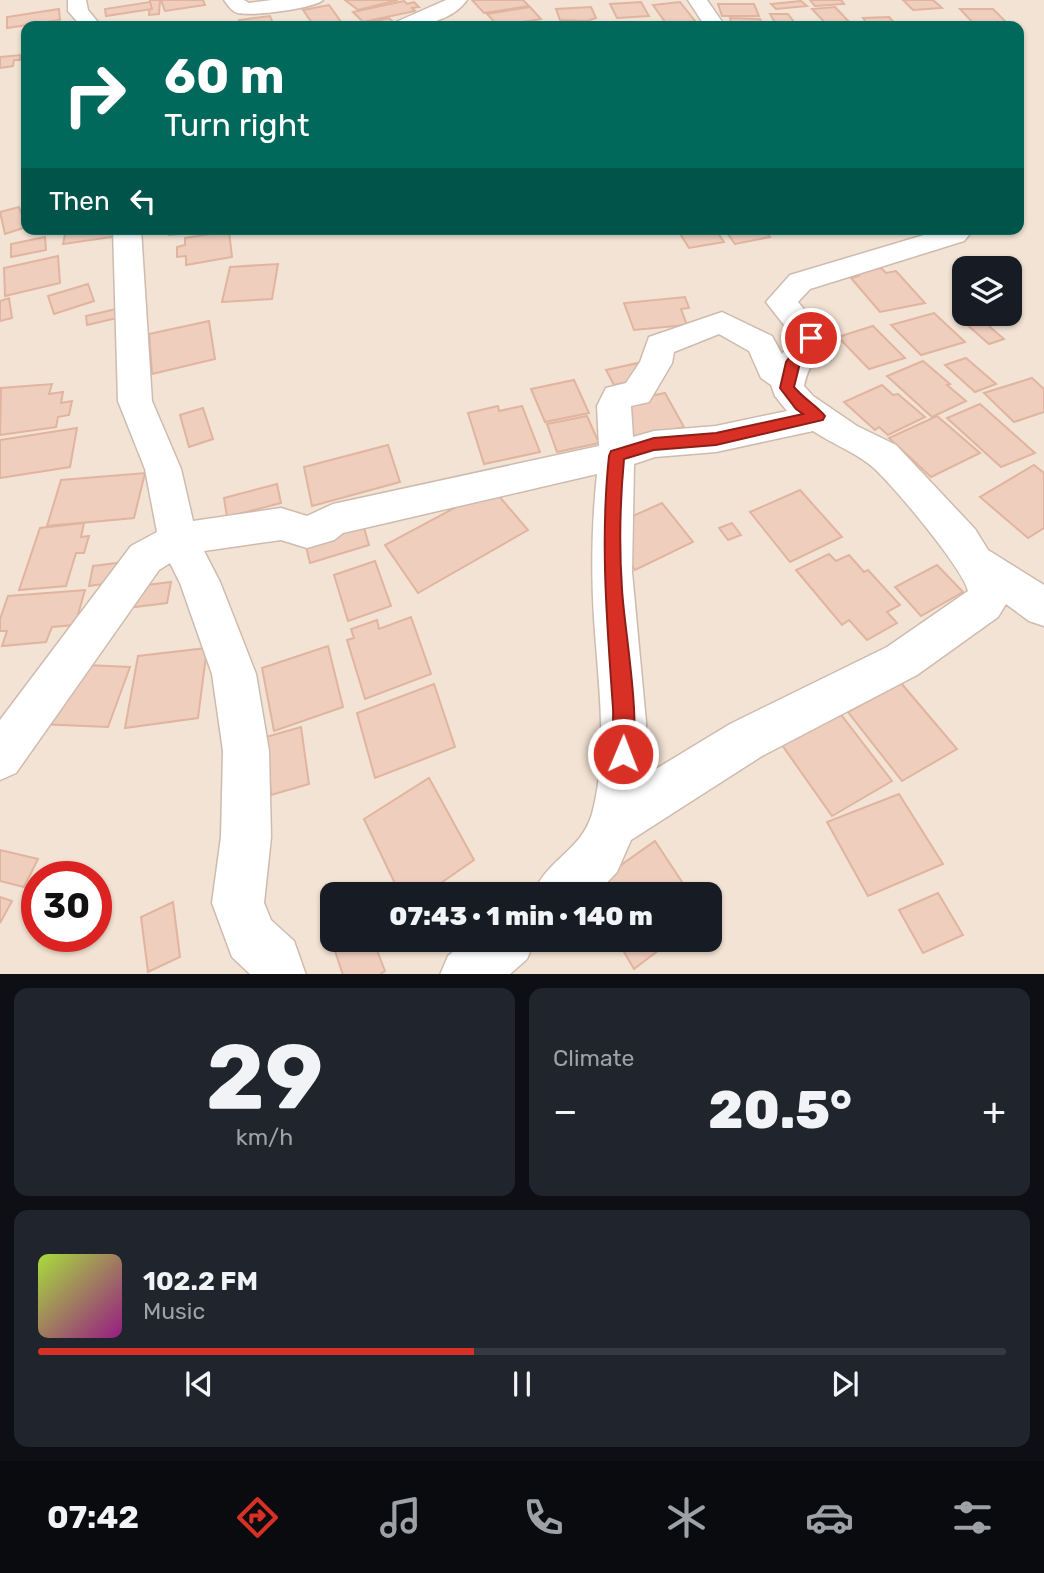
<!DOCTYPE html>
<html lang="en">
<head>
<meta charset="utf-8">
<style>
	body { margin:0; font-family:Rubik,sans-serif; background:#20242c; color:#f1f3f6; height:100vh; display:flex; flex-direction:column; font-size:26px; white-space:nowrap }
	* { box-sizing:border-box; margin:0 }
	p { font-size:23px; color:#9ea1a6 }
	.icon { flex:none; width:38px; height:38px; fill:none; stroke:currentColor; stroke-width:2; stroke-linecap:round; stroke-linejoin:round }
	.map { position:relative; height:974px; overflow:hidden }
	.panel { display:flex; flex-direction:column; gap:14px; padding:14px; background:#0d0f14; flex:1 }
	.panel>* { flex:none }
	.top-card { position:absolute; left:21px; top:21px; width:1003px; height:214px; border-radius:14px; box-shadow:0 2px 5px #0004; background:#00695c; color:#fff; overflow:hidden }
	.fabs { position:absolute; left:952px; top:256px; display:grid; gap:14px }
	.fabs a { display:grid; place-items:center; width:70px; height:70px; border-radius:14px; background:#171b24; box-shadow:0 2px 5px #0004; font-size:35px }
	.speed { position:absolute; left:21px; top:861px; display:flex; gap:14px; font-size:35px; font-weight:700; text-align:center }
	.speed>* { display:grid; place-content:center; width:91px; height:91px; border-radius:50%; background:#171b24; box-shadow:0 2px 5px #0004; line-height:1 }
	.speed .limit { border:10px solid #d22; background:#fff; color:#111 }
	.pin { position:absolute; display:grid; place-items:center; width:60px; height:60px; color:#fff; margin:-30px; border:4px solid #fff; border-radius:50%; box-shadow:0 2px 7px #0007 }
	.me { position:absolute; width:77px; margin:-38px; rotate:1deg; stroke-linejoin:round; filter:drop-shadow(0 0 5px #0008) }
	.turn { display:flex; align-items:center; gap:24px; height:147px; padding:0 28px; font-size:32px }
	.turn .icon { width:91px; height:91px; stroke-width:2.5 }
	.turn b { display:block; font-size:49px; line-height:60px }
	.then { display:flex; align-items:center; height:66px; padding:0 28px; background:#0003; gap:14px; font-size:26px }
	.big { font-size:52px; font-weight:800; line-height:1.1 }
	.panel .card { flex:1; display:flex; flex-direction:column; justify-content:center; gap:10px; min-width:0; padding:0 24px; border-radius:14px; background:#20242c }
	.panel .dial { align-items:center; gap:0 }
	.dial b { font-size:91px; line-height:1 }
	.song { display:flex; align-items:center; gap:21px }
	.cover { width:84px; height:84px; border-radius:10px; background:linear-gradient(135deg,hsl(80 70% 55%),hsl(310 70% 35%)) }
	.played { height:7px; border-radius:4px; background:linear-gradient(90deg,#d93025 45%,#363941 45%) }
	.keys { display:flex; justify-content:space-around; direction:ltr }
	.heat { display:flex; justify-content:space-between; align-items:center; font-size:38px; direction:ltr }
	.panel .tiles { flex:1; display:grid; gap:14px; grid-template-columns:1fr 1fr }
	.card:last-child { grid-column:span 2 }
	.trip { position:absolute; left:320px; top:882px; width:402px; height:70px; border-radius:14px; background:#171b24; box-shadow:0 2px 5px #0004; font-weight:800; line-height:70px; text-align:center }
	.tab-bar { display:flex; height:112px; justify-content:space-around; align-items:center; background:#090b0e; color:#9ea1a6 }
	.tab-bar .icon { width:49px; height:49px }
	.tab-bar .active { color:#d93025 }
	.tab-bar b { font-size:32px; color:#f1f3f6 }
	.map>svg:first-child { display:block }
</style>
</head>
<body>
<div class="map">
<svg width="1044" height="975" viewBox="0 0 1044 975">
	<rect width="100%" height="100%" fill="#fbf1e5"/>
	<path fill="#f3e3d4" fill-rule="evenodd" d="M0 0H1044V974L0 975ZM26 26H1018V229H26ZM964 268H1010V313H964ZM37 877H96V936H37ZM332 894H710V940H332Z"/>
	<g fill="#efcebe" stroke="#e1b49f" stroke-width="2">
		<path d="M150 0H160L159 14 149 15Z"/>
		<path d="M161 0H203L205 5 165 11Z"/>
		<path d="M345 0H398L358 10Z"/>
		<path d="M472 0H523L529 6 484 13Z"/>
		<path d="M810 0H841L844 4 815 6Z"/>
		<path d="M903 0H933L942 8 913 10Z"/>
		<path d="M404 1 407 4 414 2 419 7 412 8 415 11 363 22 353 12Z"/>
		<path d="M801 1 807 6 776 9 771 4Z"/>
		<path d="M150 2 152 9 106 16 105 9Z"/>
		<path d="M641 2 649 16 617 18 610 4Z"/>
		<path d="M680 2 699 26H668L653 5Z"/>
		<path d="M718 4H754L759 16H722Z"/>
		<path d="M329 5 344 26H314L303 10Z"/>
		<path d="M530 7 541 19 498 26 487 14Z"/>
		<path d="M591 7 596 18 587 21 560 20 556 9Z"/>
		<path d="M835 7 853 26H828L812 9Z"/>
		<path d="M59 9 60 20 7 28V17Z"/>
		<path d="M960 9H993L1008 24 975 25Z"/>
		<path d="M770 14H788L797 26H777Z"/>
		<path d="M270 16 274 26H241L239 20Z"/>
		<path d="M889 17 897 26H869L863 18Z"/>
		<path d="M389 18 396 25H356Z"/>
		<path d="M730 18 760 19 762 26H732Z"/>
		<path d="M21 55 20 60H14L13 66 0 68V57Z"/>
		<path d="M19 207 26 227 5 234 0 212Z"/>
		<path d="M66 229H119V236L63 244Z"/>
		<path d="M169 229H214V231L169 235Z"/>
		<path d="M677 229H715L724 242 689 248Z"/>
		<path d="M724 229H764L770 237 735 244Z"/>
		<path d="M229 231 232 257 186 265V256L177 257V247L185 245V238Z"/>
		<path d="M45 237 46 250 11 257V244Z"/>
		<path d="M58 256 60 283 5 296 4 268Z"/>
		<path d="M278 264 272 299 222 302 230 267Z"/>
		<path d="M881 268 886 273 896 271 925 303 880 312 851 278 859 276 856 272Z"/>
		<path d="M88 284 94 301 54 314 48 296Z"/>
		<path d="M685 297 689 308 681 309 687 325 634 330 624 303Z"/>
		<path d="M9 298 12 318 0 321V301Z"/>
		<path d="M116 309 117 318 87 325 86 316Z"/>
		<path d="M934 313 965 342 921 355 891 325Z"/>
		<path d="M964 313H974L1004 339 989 344 956 315Z"/>
		<path d="M209 321 215 359 152 374 149 334Z"/>
		<path d="M873 326 905 358 869 369 838 337Z"/>
		<path d="M823 349 831 360 814 366 806 358 808 354Z"/>
		<path d="M966 358 996 384 975 392 945 365Z"/>
		<path d="M923 361 950 384 947 385 966 401 932 417 887 376Z"/>
		<path d="M638 363 646 378 614 385 606 370Z"/>
		<path d="M1032 378 1044 389V412L1014 422 984 393Z"/>
		<path d="M574 380 589 413 545 422 531 389Z"/>
		<path d="M52 384 49 394 63 392 61 403 72 401 69 415 58 417 56 427 0 435 1 388Z"/>
		<path d="M882 385 893 395 898 394 925 417 888 435 879 427 875 430 844 402Z"/>
		<path d="M665 393 684 427 632 438 623 397 641 398Z"/>
		<path d="M980 404 1035 453 1001 467 947 418Z"/>
		<path d="M498 406 499 411 522 406 540 452 484 464 468 413Z"/>
		<path d="M203 408 213 439 189 447 180 415Z"/>
		<path d="M587 416 599 443 557 452 547 424Z"/>
		<path d="M937 416 980 453 931 477 889 438Z"/>
		<path d="M77 428 70 467 0 478V440Z"/>
		<path d="M388 445 400 482 312 506 304 467Z"/>
		<path d="M1034 465 1044 473V528L1028 538 980 497Z"/>
		<path d="M145 473 134 518 47 526 61 480Z"/>
		<path d="M277 484 281 503 227 517 224 498Z"/>
		<path d="M492 488 528 530 418 593 385 545Z"/>
		<path d="M800 490 842 537 790 562 750 512Z"/>
		<path d="M662 503 693 542 635 570 606 528Z"/>
		<path d="M360 514 369 545 310 563 302 530Z"/>
		<path d="M84 523 81 537 89 536 84 553H76L66 586 19 590 40 528Z"/>
		<path d="M732 523 741 535 728 540 719 528Z"/>
		<path d="M829 554 836 561 849 555 864 572 868 570 900 605 887 612 897 623 867 640 849 620 842 625 796 570Z"/>
		<path d="M133 561 130 580 89 586 93 566Z"/>
		<path d="M375 561 391 606 348 621 334 575Z"/>
		<path d="M937 565 963 592 921 616 895 587Z"/>
		<path d="M171 582 167 603 111 610 115 589Z"/>
		<path d="M85 590 75 625 52 627 46 642 2 646 7 631H0V619L8 596Z"/>
		<path d="M411 617 431 674 365 699 347 640 354 638 351 629 377 620 379 629Z"/>
		<path d="M328 646 343 707 274 731 262 668Z"/>
		<path d="M207 648 198 718 125 728 138 656Z"/>
		<path d="M63 664 130 667 108 727 38 724Z"/>
		<path d="M901 683 957 749 902 781 848 712Z"/>
		<path d="M434 684 455 747 375 778 357 713Z"/>
		<path d="M839 712 892 781 832 816 782 745Z"/>
		<path d="M301 727 309 784 271 795 266 737Z"/>
		<path d="M429 778 474 860 425 894H400L364 819Z"/>
		<path d="M899 794 943 864 868 896 827 822Z"/>
		<path d="M655 841 690 894H590L587 889Z"/>
		<path d="M0 850 38 859 24 887 0 881Z"/>
		<path d="M938 893 963 935 923 953 899 910Z"/>
		<path d="M0 897 12 901 0 923Z"/>
		<path d="M173 902 180 957 148 972 141 917Z"/>
		<path d="M332 910V940H373L385 971 379 975H343L323 915Z"/>
		<path d="M617 940H672L634 969Z"/>
	</g>
	<g fill="none" stroke-linecap="round" stroke-linejoin="round">
		<defs>
			<g id="street">
				<path d="M68 0H86L88 10 101 26H81L68 11Z"/>
				<path d="M224 0H244L249 3 272 0H323C316 8 246 18 235 12 231 10 227 4 224 0Z"/>
				<path d="M446 0H467C451 22 419 27 393 26L396 22Z"/>
				<path d="M688 0H707L725 26H705Z"/>
				<path d="M113 229H141L152 401 181 469 193 521 281 508 307 516 333 504 599 446 597 406 606 388 626 383 640 362 649 337 722 312 772 336 782 354 795 339 766 302 790 275 944 229H974L964 241 810 289 798 302 827 338C819 359 809 361 804 386L813 396 857 426 896 445 975 529 988 550 1044 585V626L1029 621 1006 604 998 617 917 675 762 756 631 840 617 872 596 894H533C547 859 581 851 592 814 609 750 598 683 594 618 591 570 592 522 597 474L343 533 334 540 307 548 281 540 204 551 220 582 256 674 269 751 271 837 264 903 271 920 294 941 306 975H251L232 957 212 903 221 837 223 751 212 674 180 583 170 563 159 570 16 773 0 780V720L131 546 157 532 145 469 118 401ZM719 334 749 351 761 378 771 385 775 396 787 411 716 426 654 431 633 437 631 406 649 402 672 363 674 352ZM813 431C831 443 852 451 869 464 888 478 964 570 968 591L887 647 730 724 646 775V722L632 572 634 464 655 457 716 452Z"/>
				<path d="M467 940H535L527 959 509 975H440L448 956Z"/>
			</g>
		</defs>
		<use href="#street" stroke="#cebbaf" stroke-width="3"/>
		<use href="#street" fill="#fff" fill-rule="evenodd"/>
	</g>
	<path fill="#d93025" stroke="#8d1f18" stroke-width="2" d="M811 333 818 338 813 349 800 363 794 387C804 399 817 406 825 416L823 420 716 445 654 450 624 459C620 502 619 546 622 589 624 628 643 730 630 761L623 764 616 761C610 746 614 724 613 708 607 624 600 540 609 456L611 451 654 438 716 433 803 414 796 409 780 388 786 362 806 334Z"/>
</svg>
<div class="fabs">
<a><svg class="icon" aria-label="layers" viewBox="0 0 24 24"><path d="M12 4l9 5-9 5-9-5zM3 14l9 5 9-5"/></svg></a>
</div>
<div class="speed"><div class="limit">30</div></div>
<div class="pin" style="left:811px;top:338px;background:#d93025"><svg class="icon" aria-label="arrive" viewBox="0 0 24 24"><path d="M6 21V4h12l-3 4 3 4H6"/></svg></div>
<svg class="me" style="left:623px;top:754px" viewBox="-20 -20 40 40"><circle r="17" fill="#d93025" stroke="#fff" stroke-width="3"/><path d="M0-11L8 9 0 5-8 9z" fill="#fff"/></svg>
<div class="trip">07:43 · 1 min · 140 m</div>
<div class="top-card">
<div class="turn"><svg class="icon" aria-label="right" viewBox="0 0 24 24"><path d="M7 20v-9h11M14 6l5 5-5 5"/></svg><div><b>60 m</b>Turn right</div></div>
<div class="then">Then<svg class="icon" aria-label="left" viewBox="0 0 24 24"><path d="M17 20v-9H6M10 6l-5 5 5 5"/></svg></div>
</div>
</div>
<section class="panel">
<div class="tiles">
<div class="card dial"><b>29</b><p>km/h</p></div>
<div class="card"><p>Climate</p>
<div class="heat"><a>−</a><b class="big">20.5°</b><a>+</a></div>
</div>
<div class="card">
<div class="song"><i class="cover"></i><div><b>102.2 FM</b><p>Music</p></div></div>
<div class="played"></div>
<div class="keys"><svg class="icon" aria-label="previous" viewBox="0 0 24 24"><path d="M18 5L8 12l10 7zM5 5v14"/></svg><svg class="icon" aria-label="pause" viewBox="0 0 24 24"><path d="M8 5v14M16 5v14"/></svg><svg class="icon" aria-label="next" viewBox="0 0 24 24"><path d="M6 5l10 7-10 7zM19 5v14"/></svg></div>
</div>
</div>
</section>
<nav class="tab-bar">
<b>07:42</b>
<svg class="icon active" aria-label="directions" viewBox="0 0 24 24"><path d="M12 3l9 9-9 9-9-9zM9 14v-3h6M13 9l2 2-2 2"/></svg>
<svg class="icon" aria-label="music" viewBox="0 0 24 24"><path d="M9 18V5l10-2v13"/><circle cx="6" cy="18" r="3"/><circle cx="16" cy="16" r="3"/></svg>
<svg class="icon" aria-label="phone" viewBox="0 0 24 24"><path d="M5 4h4l2 5-3 2q2 4 5 5l2-3 5 2v4C11 20 4 13 5 4z"/></svg>
<svg class="icon" aria-label="climate" viewBox="0 0 24 24"><path d="M12 3v18M4 7l16 10M4 17L20 7"/></svg>
<svg class="icon" aria-label="car" viewBox="0 0 24 24"><path d="M5 17H2v-5l4-1 3-4h7l3 4 3 1v5h-3M9 17h6M6 11h13"/><circle cx="7" cy="17" r="2"/><circle cx="17" cy="17" r="2"/></svg>
<svg class="icon" aria-label="filters" viewBox="0 0 24 24"><path d="M4 7h16M4 17h16"/><circle cx="9" cy="7" r="2"/><circle cx="15" cy="17" r="2"/></svg>
</nav>
</body>
</html>
